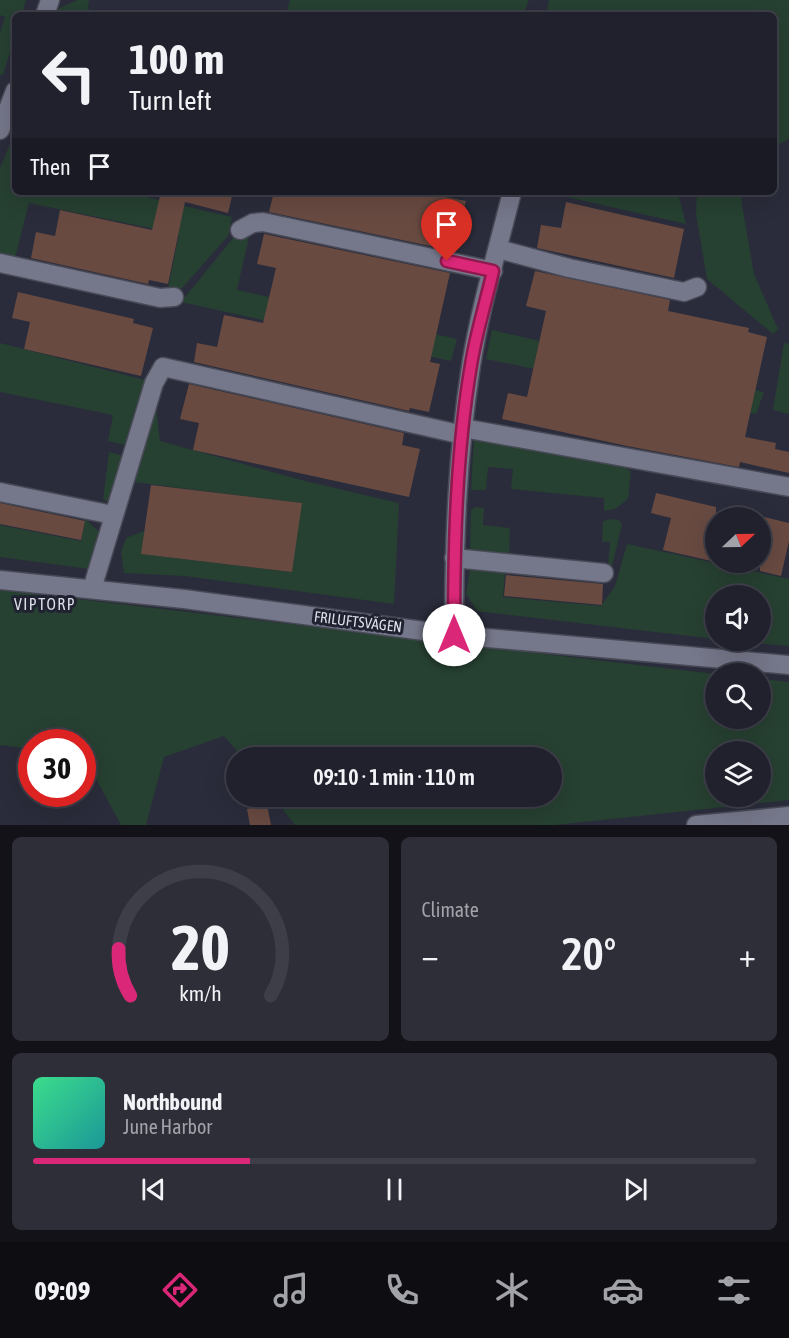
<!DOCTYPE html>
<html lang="en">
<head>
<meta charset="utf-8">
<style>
	body { margin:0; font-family:"Asap Condensed",sans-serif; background:#2d2e38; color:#f1f3f6; height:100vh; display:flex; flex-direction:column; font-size:22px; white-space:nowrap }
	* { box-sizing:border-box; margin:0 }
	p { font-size:20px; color:#a2a3a9 }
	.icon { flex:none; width:33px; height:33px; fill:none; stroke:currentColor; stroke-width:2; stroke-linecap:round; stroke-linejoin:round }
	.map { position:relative; height:825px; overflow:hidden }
	.sheet { display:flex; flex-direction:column; gap:12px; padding:12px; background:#121218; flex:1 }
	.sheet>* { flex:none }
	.hud { position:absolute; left:12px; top:12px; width:765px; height:183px; border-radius:9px; box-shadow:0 6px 24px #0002,0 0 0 2px #3d3e48; background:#20212c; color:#f1f3f6; overflow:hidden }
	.needle { width:39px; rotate:68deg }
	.controls { position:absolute; left:705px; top:507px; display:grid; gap:12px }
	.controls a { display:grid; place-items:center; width:66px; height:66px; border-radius:50%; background:#20212c; box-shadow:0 6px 24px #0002,0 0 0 2px #3d3e48; font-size:30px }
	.speed { position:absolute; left:18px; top:729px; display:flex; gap:12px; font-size:30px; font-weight:700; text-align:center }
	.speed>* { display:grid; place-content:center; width:78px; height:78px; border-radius:50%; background:#20212c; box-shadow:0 6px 24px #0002,0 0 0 2px #3d3e48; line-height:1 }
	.speed .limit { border:9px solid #d22; background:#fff; color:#111 }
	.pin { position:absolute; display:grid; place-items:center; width:51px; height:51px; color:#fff; margin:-62px -26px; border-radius:50% 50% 50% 0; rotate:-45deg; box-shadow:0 0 6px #0007 }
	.pin .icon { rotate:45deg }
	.me { position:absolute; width:66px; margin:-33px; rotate:0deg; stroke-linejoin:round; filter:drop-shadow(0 0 4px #0008) }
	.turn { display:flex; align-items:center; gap:21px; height:126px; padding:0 18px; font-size:27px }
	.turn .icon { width:78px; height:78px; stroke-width:2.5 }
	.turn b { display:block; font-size:42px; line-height:51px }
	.then { display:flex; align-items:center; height:57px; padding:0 18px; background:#0003; gap:12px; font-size:22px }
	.big { font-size:45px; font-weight:600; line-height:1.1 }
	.sheet .widget { flex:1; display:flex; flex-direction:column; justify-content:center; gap:9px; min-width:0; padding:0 21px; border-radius:9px; background:#2d2e38 }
	.sheet .dial { align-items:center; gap:0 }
	.dial svg { height:156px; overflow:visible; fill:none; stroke:#3d3e48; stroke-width:7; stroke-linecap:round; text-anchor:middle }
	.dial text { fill:#f1f3f6; stroke:none }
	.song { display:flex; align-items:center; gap:18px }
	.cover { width:72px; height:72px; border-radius:9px; background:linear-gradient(135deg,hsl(150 70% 55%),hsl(180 70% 35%)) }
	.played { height:6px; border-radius:3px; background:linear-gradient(90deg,#db2777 30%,#3d3e48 30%) }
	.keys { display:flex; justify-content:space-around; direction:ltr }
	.heat { display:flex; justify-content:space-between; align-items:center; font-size:33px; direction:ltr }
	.sheet .tiles { flex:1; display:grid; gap:12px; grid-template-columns:1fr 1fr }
	.widget:last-child { grid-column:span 2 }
	.trip { position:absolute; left:226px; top:747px; width:336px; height:60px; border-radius:30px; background:#20212c; box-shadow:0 6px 24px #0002,0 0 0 2px #3d3e48; font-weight:600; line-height:60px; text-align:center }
	.tab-bar { display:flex; height:96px; justify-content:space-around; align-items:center; background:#0d0d12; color:#a2a3a9 }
	.tab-bar .icon { width:42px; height:42px }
	.tab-bar .current { color:#db2777 }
	.tab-bar b { font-size:27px; color:#f1f3f6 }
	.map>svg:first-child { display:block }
</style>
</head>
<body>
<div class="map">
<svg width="789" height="825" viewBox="0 0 789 825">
	<rect width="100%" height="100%" fill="#2a2c3b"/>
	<g fill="#264031" fill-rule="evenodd">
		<path d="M0 0H26L22 15H15V36L3 75H0V33L5 17 0 15Z"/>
		<path d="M77 0H89L88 9 113 15H57L58 9Z"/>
		<path d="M290 0H529L523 15H286Z"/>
		<path d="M549 0H789V139L774 147V15H546Z"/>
		<path d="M15 132V192H124L232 217 228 236 176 295 167 293 179 234 29 203 15 258 0 254V168Z"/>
		<path d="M545 192H649L679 197 686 224Z"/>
		<path d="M697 192H743L741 199 754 274 778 329 773 334 707 279 696 214Z"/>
		<path d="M251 228 237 290 457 339 451 361 181 302 238 232Z"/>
		<path d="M492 330 764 392 756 414 486 359Z"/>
		<path d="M0 343 145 380 130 446 108 441 113 415 0 392Z"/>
		<path d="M784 343 789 344V414L773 410Z"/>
		<path d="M155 398 160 441 305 481 399 503 394 604 185 576 124 573 121 552 126 538 144 531 142 554 292 572 301 503 133 482Z"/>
		<path d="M474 439 622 464 631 472 628 499 615 509 604 511V498L511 489 513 469 488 467 486 490H471Z"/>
		<path d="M109 452 124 456 113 503 103 500Z"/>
		<path d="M475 507 484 508 483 525 510 528 509 555 470 552 471 510Z"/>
		<path d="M85 519 98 531 99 544 89 569 0 557V525L81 541Z"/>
		<path d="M611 519 619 520 622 525 612 566H608L610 542H602L603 521Z"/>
		<path d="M627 544 789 579V646L727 641 760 640V596H716L715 639 477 611 466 594 470 570 505 573 503 597 601 606 615 586Z"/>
		<path d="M0 590 715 674 716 718H760L761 679 789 682V800L555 825H295L273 797 552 796V758L242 757 224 736 164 757 146 825H121L83 755 82 742H32L31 749 0 745ZM716 752H760V796H716Z"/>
	</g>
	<g fill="#684a41">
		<path d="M161 192H233L228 213 185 202 168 284 149 280 148 284 31 258 36 232 55 236 60 210 152 230Z"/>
		<path d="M274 192H421L466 201 454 251 269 212Z"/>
		<path d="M566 202 684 229 674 278 537 248 541 225 561 228Z"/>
		<path d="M264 234 450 273 430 362 440 364 429 412 410 408 409 411 194 362 197 343 217 347 224 315 263 323 276 268 257 264Z"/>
		<path d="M535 271 670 300 668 311 749 328 748 332 767 337 745 437 776 443 775 449 789 452V473L740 462 739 467 627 446 502 419 508 393 527 397 546 311 526 306Z"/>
		<path d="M18 292 134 319 133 323 153 328 141 376 24 349 30 322 12 318Z"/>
		<path d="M189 384 404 433 402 445 420 449 409 497 193 450 199 423 180 419Z"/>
		<path d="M151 485 302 503 292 572 141 554Z"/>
		<path d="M656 493 716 507V562L663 550 671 518 651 513Z"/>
		<path d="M0 503 85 521 81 540 0 524Z"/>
		<path d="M760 516 789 523V541L781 576 760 571Z"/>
		<path d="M506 575 603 584 602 605 504 596Z"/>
		<path d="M267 805 271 825H250L247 809Z"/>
	</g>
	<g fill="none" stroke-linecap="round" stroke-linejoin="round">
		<defs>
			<g id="minor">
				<path d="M45 15 50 0"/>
				<path d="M0 130 15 91"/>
				<path d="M240 230 253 223 263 222 493 271"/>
				<path d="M498 249 569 268 684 292 697 287"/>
				<path d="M0 263 160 298 174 297"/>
				<path d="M463 428 789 487"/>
				<path d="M0 492 113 515"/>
				<path d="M454 558 604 573"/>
				<path d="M0 580 184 599 454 635 789 665"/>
				<path d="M92 589 154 383 163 367 463 435"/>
				<path d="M454 635C454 545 457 455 471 366 480 307 498 249 512 192"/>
				<path d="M696 825 789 816"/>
			</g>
		</defs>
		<use href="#minor" stroke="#484956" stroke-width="21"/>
		<use href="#minor" stroke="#75778a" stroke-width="18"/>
	</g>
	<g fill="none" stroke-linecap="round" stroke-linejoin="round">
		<defs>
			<path id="route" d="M447 261 493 271C486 302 476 333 471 365 456 454 454 545 454 635"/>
		</defs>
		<use href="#route" stroke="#8e194d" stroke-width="15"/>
		<use href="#route" stroke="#db2777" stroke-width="10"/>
	</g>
	<g text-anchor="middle" stroke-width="6" stroke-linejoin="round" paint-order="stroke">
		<g font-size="15" fill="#dddfe9" stroke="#202231">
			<text transform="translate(358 622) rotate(7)" y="5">FRILUFTSVÄGEN</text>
		</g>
		<g font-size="16" letter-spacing="1.5" fill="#dddfe9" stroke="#202231">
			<text x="45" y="610">VIPTORP</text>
		</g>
	</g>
</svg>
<div class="controls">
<a><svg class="needle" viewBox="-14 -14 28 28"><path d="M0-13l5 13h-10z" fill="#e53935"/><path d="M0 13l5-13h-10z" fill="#a2a3a9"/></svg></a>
<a><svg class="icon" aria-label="sound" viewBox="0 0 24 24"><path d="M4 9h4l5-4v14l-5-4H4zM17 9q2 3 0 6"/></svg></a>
<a><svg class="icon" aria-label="search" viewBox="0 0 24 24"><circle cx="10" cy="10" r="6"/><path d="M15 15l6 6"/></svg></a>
<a><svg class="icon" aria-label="layers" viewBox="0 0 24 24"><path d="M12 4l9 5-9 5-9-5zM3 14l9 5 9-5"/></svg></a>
</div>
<div class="speed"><div class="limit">30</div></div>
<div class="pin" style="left:447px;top:261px;background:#d93025"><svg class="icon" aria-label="arrive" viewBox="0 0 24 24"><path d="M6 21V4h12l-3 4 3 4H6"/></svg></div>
<svg class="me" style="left:454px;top:635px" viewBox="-20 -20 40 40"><circle r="19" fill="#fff"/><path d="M0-13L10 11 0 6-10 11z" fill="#db2777"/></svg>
<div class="trip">09:10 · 1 min · 110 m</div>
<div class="hud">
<div class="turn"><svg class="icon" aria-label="left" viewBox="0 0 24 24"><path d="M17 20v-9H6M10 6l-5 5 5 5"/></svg><div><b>100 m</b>Turn left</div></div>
<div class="then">Then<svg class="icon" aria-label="arrive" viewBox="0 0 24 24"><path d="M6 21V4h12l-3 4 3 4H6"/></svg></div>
</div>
</div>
<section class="sheet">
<div class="tiles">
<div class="widget dial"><svg viewBox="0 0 100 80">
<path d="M14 69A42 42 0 1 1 86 69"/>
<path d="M14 69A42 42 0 0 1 8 45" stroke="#db2777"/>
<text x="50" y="56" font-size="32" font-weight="700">20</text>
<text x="50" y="72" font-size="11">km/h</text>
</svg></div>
<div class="widget"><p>Climate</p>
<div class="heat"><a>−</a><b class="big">20°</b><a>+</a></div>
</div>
<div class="widget">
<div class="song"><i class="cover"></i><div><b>Northbound</b><p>June Harbor</p></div></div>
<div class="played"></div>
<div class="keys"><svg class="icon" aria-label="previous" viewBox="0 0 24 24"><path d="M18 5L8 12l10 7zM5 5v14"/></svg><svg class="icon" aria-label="pause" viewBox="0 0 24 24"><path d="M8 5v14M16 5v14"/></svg><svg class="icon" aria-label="next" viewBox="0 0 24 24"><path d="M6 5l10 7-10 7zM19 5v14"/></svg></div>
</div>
</div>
</section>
<nav class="tab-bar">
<b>09:09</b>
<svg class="icon current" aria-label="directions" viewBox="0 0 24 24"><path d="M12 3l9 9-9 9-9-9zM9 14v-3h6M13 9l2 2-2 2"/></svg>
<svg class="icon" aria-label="music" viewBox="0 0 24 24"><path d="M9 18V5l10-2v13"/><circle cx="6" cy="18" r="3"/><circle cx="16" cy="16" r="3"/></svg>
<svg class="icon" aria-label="phone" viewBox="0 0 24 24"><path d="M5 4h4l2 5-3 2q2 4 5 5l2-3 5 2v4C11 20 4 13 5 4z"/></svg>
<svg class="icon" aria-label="climate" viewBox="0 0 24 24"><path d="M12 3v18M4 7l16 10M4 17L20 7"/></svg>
<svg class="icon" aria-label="car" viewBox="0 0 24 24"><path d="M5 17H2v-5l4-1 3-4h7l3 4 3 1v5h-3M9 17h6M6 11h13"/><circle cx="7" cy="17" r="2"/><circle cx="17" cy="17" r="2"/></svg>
<svg class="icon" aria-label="filters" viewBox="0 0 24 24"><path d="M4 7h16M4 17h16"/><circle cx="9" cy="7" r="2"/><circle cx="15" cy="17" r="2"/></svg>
</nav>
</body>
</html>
